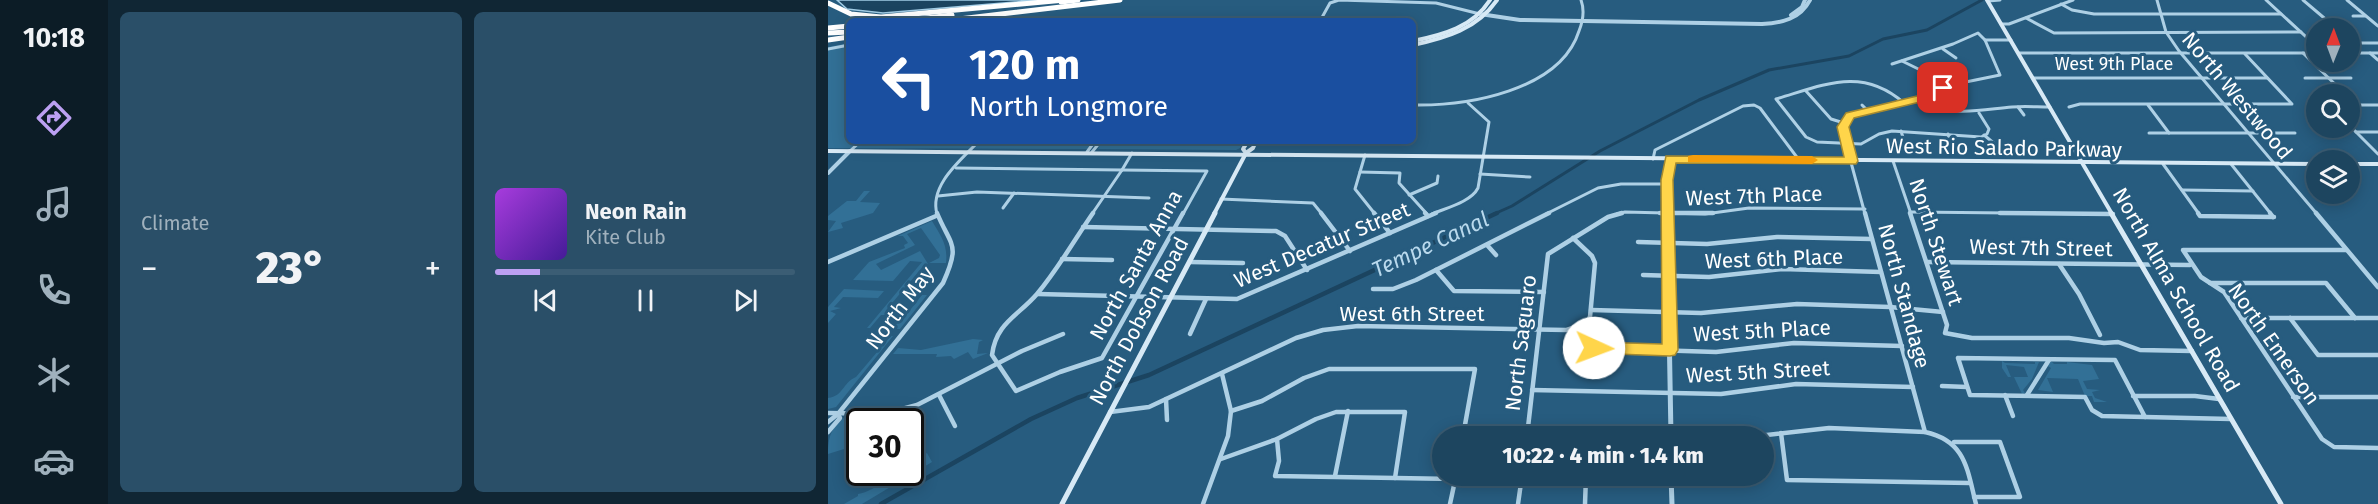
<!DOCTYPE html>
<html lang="en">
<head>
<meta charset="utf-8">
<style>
	body { margin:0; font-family:"Fira Sans",sans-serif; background:#2a4f68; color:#f1f3f6; height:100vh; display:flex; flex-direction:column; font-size:22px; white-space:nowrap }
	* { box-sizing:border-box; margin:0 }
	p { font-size:20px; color:#a0b1bd }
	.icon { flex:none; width:33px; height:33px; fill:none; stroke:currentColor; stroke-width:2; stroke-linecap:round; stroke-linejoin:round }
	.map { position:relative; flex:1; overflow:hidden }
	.side { display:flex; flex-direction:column; gap:12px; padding:12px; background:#102634; width:720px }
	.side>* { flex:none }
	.hud { position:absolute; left:18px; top:18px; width:570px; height:126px; border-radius:9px; box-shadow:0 3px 15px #0003,0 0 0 2px #3b5d74; background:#1a4fa0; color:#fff; overflow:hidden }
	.needle { width:39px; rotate:1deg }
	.controls { position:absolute; left:1478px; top:18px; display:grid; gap:12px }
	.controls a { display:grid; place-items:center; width:54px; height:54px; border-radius:50%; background:#1d455f; box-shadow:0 3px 15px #0003,0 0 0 2px #3b5d74; font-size:30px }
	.speed { position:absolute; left:18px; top:408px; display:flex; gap:12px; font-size:30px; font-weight:700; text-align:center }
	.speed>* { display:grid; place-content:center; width:78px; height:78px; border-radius:50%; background:#1d455f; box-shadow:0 3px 15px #0003,0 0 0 2px #3b5d74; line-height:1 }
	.speed .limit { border:3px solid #111; border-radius:9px; background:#fff; color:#111 }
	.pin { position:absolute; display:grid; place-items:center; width:51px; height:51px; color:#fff; margin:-26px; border-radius:12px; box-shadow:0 3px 9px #0006 }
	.me { position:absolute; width:66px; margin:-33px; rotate:92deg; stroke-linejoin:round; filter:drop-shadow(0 0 4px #0008) }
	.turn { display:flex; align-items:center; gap:21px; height:126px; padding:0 24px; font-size:27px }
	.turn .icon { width:78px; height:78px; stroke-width:2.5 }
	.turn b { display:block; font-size:42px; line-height:51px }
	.big { font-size:45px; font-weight:800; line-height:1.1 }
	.side .tile { flex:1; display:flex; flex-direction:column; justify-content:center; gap:9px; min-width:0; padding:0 21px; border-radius:9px; background:#2a4f68 }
	.song { display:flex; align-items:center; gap:18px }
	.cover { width:72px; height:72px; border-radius:9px; background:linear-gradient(135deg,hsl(280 70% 55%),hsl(260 70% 35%)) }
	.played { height:6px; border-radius:3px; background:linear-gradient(90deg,#bca0f2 15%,#3b5d74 15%) }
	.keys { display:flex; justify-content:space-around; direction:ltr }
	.heat { display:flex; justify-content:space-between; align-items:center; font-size:33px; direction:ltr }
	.side .tiles { flex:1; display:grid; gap:12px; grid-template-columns:repeat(2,1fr) }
	.trip { position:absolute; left:604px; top:426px; width:342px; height:60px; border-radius:30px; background:#1d455f; box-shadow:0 3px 15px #0003,0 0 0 2px #3b5d74; font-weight:800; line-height:60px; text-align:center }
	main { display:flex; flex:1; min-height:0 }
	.tabs { display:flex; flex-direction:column; width:108px; justify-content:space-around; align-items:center; background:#0c1c26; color:#a0b1bd }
	.tabs .icon { width:42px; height:42px }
	.tabs .current { color:#bca0f2 }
	.tabs b { font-size:27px; color:#f1f3f6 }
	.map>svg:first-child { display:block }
</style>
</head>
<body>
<main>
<nav class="tabs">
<b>10:18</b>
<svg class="icon current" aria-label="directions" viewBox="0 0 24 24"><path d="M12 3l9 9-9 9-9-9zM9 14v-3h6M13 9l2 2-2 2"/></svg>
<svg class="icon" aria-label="music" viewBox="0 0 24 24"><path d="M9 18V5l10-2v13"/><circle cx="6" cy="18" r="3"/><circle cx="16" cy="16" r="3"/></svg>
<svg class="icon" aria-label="phone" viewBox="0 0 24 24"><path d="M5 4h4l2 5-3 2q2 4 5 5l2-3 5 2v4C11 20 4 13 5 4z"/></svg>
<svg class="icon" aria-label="climate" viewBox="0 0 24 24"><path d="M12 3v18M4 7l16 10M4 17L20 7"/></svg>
<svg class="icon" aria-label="car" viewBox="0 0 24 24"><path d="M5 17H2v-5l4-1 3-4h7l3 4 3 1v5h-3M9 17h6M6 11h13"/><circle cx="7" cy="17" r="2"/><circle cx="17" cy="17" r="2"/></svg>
</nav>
<section class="side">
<div class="tiles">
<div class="tile"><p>Climate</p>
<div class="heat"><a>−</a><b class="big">23°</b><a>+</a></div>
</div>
<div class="tile">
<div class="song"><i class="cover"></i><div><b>Neon Rain</b><p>Kite Club</p></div></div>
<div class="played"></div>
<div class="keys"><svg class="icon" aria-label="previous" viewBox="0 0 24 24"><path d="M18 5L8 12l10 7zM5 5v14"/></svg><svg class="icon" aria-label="pause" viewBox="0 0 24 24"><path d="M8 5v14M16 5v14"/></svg><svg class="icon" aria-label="next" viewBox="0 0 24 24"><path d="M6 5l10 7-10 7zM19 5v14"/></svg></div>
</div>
</div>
</section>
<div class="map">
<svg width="1550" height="504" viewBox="0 0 1550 504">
	<rect width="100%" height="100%" fill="#275c7f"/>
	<g fill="#327096">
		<path d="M21 43V141H269L263 149 0 148V47Z"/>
		<path d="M274 141H416L412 148 408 150 270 149Z"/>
		<path d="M36 191H42L32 202 52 203 45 213 13 223 15 228 0 232 8 221 0 220V216L19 201H28Z"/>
		<path d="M104 221C113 236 120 245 118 263H101L111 258 112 255 93 228 79 234 87 245 48 264 53 270 92 251 100 264H97L59 309 62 311 76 312 78 309H83L94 295H99L72 329H65L75 315H53L42 328H39L94 262 82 261 65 281 25 280 41 262 77 248 76 245 80 243 75 236H70L31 253Z"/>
		<path d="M16 289 56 291 50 298 15 297 6 307 13 308 2 311 8 314 0 323V307Z"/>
		<path d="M58 335 65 336 8 407 0 409V398C16 396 14 383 28 377L61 338 56 337Z"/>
		<path d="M145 339 155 340 151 342 149 354 160 353 145 359 140 352 126 359 123 356 108 357 109 354H65L70 348 93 350Z"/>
		<path d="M1174 361 1177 363 1207 364V362H1211L1204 379 1195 390 1197 393 1194 394 1186 377H1200L1196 367 1178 365 1183 377H1180L1174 368Z"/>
		<path d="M1223 361 1226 364H1239V362L1264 365 1271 379 1255 381 1259 389 1272 390 1264 392 1267 398 1279 402H1266L1264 396H1257L1250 379 1219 378 1225 392 1210 390 1223 368 1220 366Z"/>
		<path d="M68 415 69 421 32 422 31 471 26 457 20 459 16 449 0 454C0 438 3 427 17 417L48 418Z"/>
		<path d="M99 453 104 462 34 504H16L30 496V494C49 491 64 472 82 472L83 468 94 462V456Z"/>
	</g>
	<path fill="#1b4460" stroke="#a2cde6" stroke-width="1.5" d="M9 0H211L55 13 19 9Z"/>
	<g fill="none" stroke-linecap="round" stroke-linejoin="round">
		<path stroke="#1b4460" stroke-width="3" d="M666 214 684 206 772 151 871 100 941 70 1021 56 1055 39 1099 30 1154 0"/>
		<path stroke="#1b4460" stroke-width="4.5" d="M53 504 203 419 249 398 321 375 669 213"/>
		<g stroke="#aed0e5" stroke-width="3">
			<path d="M1329 0 1338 32 1351 51 1489 214"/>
			<path d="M1438 0 1488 46"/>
			<path d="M1475 0 1508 28"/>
			<path d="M1519 0 1550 26"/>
			<path d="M1160 1 1172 0"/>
			<path d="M1233 4 1244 10 1266 14H1453"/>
			<path d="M1525 16H1537"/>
			<path d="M1198 18 1226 33 1473 32"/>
			<path d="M492 21 502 3 511 0 608 3 652 14"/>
			<path d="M1173 24H1181L1245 0"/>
			<path d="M1504 24 1516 25"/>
			<path d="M1157 40H1183"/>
			<path d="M1521 40 1529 43H1550"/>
			<path d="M0 49 21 45"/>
			<path d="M1115 49 1128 58"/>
			<path d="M1191 53H1488"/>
			<path d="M1475 53 1517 94"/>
			<path d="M1521 53H1550"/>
			<path d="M1542 53 1550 60"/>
			<path d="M1417 54 1463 103"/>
			<path d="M1074 61 1123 85"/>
			<path d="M1205 78H1439"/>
			<path d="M1477 78H1523"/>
			<path d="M978 91 1003 119 1016 123"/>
			<path d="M1521 98 1527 105"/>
			<path d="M1092 99C1122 118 1150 110 1184 107 1197 106 1209 107 1222 107"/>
			<path d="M1076 103C1034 66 996 85 948 99L978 137 989 142 1033 144 1051 134 1064 131 1153 137 1159 134 1161 129 1151 113"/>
			<path d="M585 105C639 106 732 91 751 31 755 21 757 11 753 0"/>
			<path d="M1034 105 1039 110"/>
			<path d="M1320 105 1341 133"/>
			<path d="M1521 105H1550"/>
			<path d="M1190 107 1196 115"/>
			<path d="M1241 107 1252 104H1464"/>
			<path d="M1016 123 1018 144 1037 214"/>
			<path d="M1016 123 1022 116 1032 112 1092 99 1123 85 1172 75 1157 40 1150 33 1125 44 1064 64"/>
			<path d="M1521 125 1550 154"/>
			<path d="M1073 131 1077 144"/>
			<path d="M1528 132H1550"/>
			<path d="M1321 133H1467"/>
			<path d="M1120 134 1123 144"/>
			<path d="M1156 135 1168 145"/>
			<path d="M22 151 33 141"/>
			<path d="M259 152 267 141"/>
			<path d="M264 152 273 141"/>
			<path d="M537 155 527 189 547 214"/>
			<path d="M825 159 827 150 915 106 926 105 932 108 971 160"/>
			<path d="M1065 161 1083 214"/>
			<path d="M1335 164 1371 214"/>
			<path d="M1403 164 1443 214"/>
			<path d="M128 168 294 170"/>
			<path d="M294 170 379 171 355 214"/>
			<path d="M294 170 304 153"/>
			<path d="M532 172 572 173 571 183 599 214"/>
			<path d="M652 174 702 177"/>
			<path d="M1354 190 1425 191"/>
			<path d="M581 195 609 183 610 176"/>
			<path d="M110 196 149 192 321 198"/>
			<path d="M393 199 485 203 494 214"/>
			<path d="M175 208 186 193"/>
			<path d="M1083 212 1285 214"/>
			<path d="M109 214C101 185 133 160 151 141"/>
			<path d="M264 214 294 170"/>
			<path d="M604 214C618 208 643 202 650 188L661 122 640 103"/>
			<path d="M718 214 770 188 793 184H839"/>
			<path d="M789 214 797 212 877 214 921 208 1037 209"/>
		</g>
		<g stroke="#aed0e5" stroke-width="4.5">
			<path d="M265 213C247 239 230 269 209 294 190 316 168 323 164 355L188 391 232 372 274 358 355 213"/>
			<path d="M493 213 522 251"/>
			<path d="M546 213 562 233"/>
			<path d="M597 213 600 216"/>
			<path d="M832 213H885"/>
			<path d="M1037 213 1097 432C1138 441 1139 469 1148 504"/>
			<path d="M1082 213 1119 325 1117 333 1144 338H1241L1276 343 1290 342 1312 350 1364 351"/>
			<path d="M1172 213 1285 214"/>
			<path d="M1370 213 1372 216 1446 217"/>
			<path d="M1442 213 1445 217"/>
			<path d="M1488 213 1550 287"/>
			<path d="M255 227 448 231 457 236 479 270"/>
			<path d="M745 238 764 256 767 263 762 317 758 323 763 330 761 348 888 352 966 343 1074 346"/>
			<path d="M810 242 879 244 949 237 1044 239"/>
			<path d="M659 245 668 255"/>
			<path d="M1518 250H1355L1373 277 1396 292 1494 439 1506 447 1550 448"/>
			<path d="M234 259 284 260"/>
			<path d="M0 262 108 216"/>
			<path d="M362 262 415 263"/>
			<path d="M1099 262 1362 265"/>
			<path d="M1231 264 1251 294 1272 335"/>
			<path d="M608 270 626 291 716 292"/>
			<path d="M815 275 881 277 954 269 1053 272"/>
			<path d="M1382 283H1498L1527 318"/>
			<path d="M545 289H565L588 280 721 213"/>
			<path d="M210 294 409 299 608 213"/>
			<path d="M763 310 873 313 969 304 1062 307 1115 312"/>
			<path d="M1413 318H1550"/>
			<path d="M1462 318 1490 355H1550"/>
			<path d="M362 334 378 299"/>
			<path d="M1130 358 1287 360 1317 417 1274 416 1264 410 1257 397 1142 395Z"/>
			<path d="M1114 386 1139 387"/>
			<path d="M704 390 893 394 968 384 1085 387"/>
			<path d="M111 395 127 426"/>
			<path d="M1177 395 1185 416"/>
			<path d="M1199 395 1221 360"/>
			<path d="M1305 396H1367L1391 399"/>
			<path d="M1465 397H1550"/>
			<path d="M338 399 339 420"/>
			<path d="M403 411 434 401 476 378 501 369H647L635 436"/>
			<path d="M282 412 321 407 468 338 495 330 530 326 738 330 758 323"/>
			<path d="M0 413 55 414 89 405 194 351 235 334"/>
			<path d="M1317 417 1403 419"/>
			<path d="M0 422 10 414 115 283C133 243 123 247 109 213"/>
			<path d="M0 432 12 418 10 414"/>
			<path d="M953 433 959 480 1142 483"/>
			<path d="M699 436 720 254 780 217 794 213"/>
			<path d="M699 436H754"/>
			<path d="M930 436 1001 428 1097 432"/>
			<path d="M449 439 451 461 447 476 627 479"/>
			<path d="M1126 442H1172L1192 497H1146"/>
			<path d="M393 459 449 439 488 419 508 412H577L567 478"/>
			<path d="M507 476 520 411"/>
			<path d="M375 504 400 436 403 411 394 374"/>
			<path d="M622 504 628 476"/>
			<path d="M690 504 694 476"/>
			<path d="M757 504 758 476"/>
		</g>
		<g stroke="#aed0e5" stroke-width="4">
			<path d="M652 14 692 20 934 24C954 23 972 19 982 0"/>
			<path d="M963 15 974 7 977 0"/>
			<path d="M0 173 22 151"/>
			<path d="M839 214V184L842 159"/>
		</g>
		<g stroke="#aed0e5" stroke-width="5">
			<path d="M839 213 843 436"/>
			<path d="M843 476 844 504"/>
		</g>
		<g stroke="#d7e9f5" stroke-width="4">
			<path d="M1159 0 1284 214"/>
			<path d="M585 41C615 35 645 27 662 0"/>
			<path d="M585 45C618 38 649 29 669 0"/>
			<path d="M0 151 1488 164"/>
			<path d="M418 153 415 149 420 141"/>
			<path d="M1521 164H1550"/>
			<path d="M386 214 418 153 425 148 428 141"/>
		</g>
		<g stroke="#d7e9f5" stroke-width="5">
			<path d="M1283 213 1453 504"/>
			<path d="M234 504 387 213"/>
		</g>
		<g stroke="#fff" stroke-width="5">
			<path d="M233 2 250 0"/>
			<path d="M0 3 23 14 53 17 237 0"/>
			<path d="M73 21 124 15"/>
			<path d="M114 21 292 0"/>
			<path d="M0 28 21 26"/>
			<path d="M0 33 21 32"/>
			<path d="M0 40 21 37"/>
		</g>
	</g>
	<path fill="#ffd54a" stroke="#a68a30" stroke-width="1.5" d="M1115 85 1120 88 1119 90 1096 101 1026 118 1021 127 1030 161 1028 164 848 163 845 180 850 350 847 355 842 356 760 353 758 348 760 344 766 342 834 344 833 180 838 156 1016 157 1009 127 1018 113 1089 96Z"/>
	<path fill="#f59e0b" d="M865 155 984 156 990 160 984 164 860 162V156Z"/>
	<g text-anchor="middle" stroke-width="6" stroke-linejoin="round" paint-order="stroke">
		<g font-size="18" fill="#fff" stroke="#275c7f">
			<text x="1286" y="70">West 9th Place</text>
		</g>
		<g font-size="21" fill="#fff" stroke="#275c7f">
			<text transform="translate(1409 96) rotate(50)" y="7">North Westwood</text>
			<text transform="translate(1176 148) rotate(1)" y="7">West Rio Salado Parkway</text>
			<text transform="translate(926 196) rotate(-2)" y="7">West 7th Place</text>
			<text transform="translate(1108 242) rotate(72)" y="7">North Stewart</text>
			<text transform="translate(494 245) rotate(-23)" y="7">West Decatur Street</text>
			<text transform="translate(1213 248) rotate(1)" y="7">West 7th Street</text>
			<text transform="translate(946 259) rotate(-2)" y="7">West 6th Place</text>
			<text transform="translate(308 265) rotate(-61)" y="7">North Santa Anna</text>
			<text transform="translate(1348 290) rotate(60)" y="7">North Alma School Road</text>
			<text transform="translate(1076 296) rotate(75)" y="7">North Standage</text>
			<text transform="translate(72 308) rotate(-53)" y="7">North May</text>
			<text x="584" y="321">West 6th Street</text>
			<text transform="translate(311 321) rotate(-62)" y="7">North Dobson Road</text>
			<text transform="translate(934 331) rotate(-3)" y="7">West 5th Place</text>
			<text transform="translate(693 343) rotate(-83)" y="7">North Saguaro</text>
			<text transform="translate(1446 344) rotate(55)" y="7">North Emerson</text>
			<text transform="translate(930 372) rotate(-3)" y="7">West 5th Street</text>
		</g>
		<g font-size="22" font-style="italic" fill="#b9d9ed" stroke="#275c7f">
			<text transform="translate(602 244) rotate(-25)" y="8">Tempe Canal</text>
		</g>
	</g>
</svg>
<div class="controls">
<a><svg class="needle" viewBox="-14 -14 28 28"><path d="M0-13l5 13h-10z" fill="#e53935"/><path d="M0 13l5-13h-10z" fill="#a0b1bd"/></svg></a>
<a><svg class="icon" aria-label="search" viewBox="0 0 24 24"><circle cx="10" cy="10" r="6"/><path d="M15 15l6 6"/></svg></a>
<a><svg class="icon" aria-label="layers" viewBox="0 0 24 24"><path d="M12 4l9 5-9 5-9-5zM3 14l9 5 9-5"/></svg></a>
</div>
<div class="speed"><div class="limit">30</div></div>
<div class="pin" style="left:1115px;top:88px;background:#d93025"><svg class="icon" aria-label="arrive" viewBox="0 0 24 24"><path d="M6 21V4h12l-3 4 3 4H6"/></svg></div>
<svg class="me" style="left:766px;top:348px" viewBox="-20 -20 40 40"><circle r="19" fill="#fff"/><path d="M0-13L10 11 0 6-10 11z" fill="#ffd54a"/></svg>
<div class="trip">10:22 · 4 min · 1.4 km</div>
<div class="hud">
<div class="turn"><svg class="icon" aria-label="left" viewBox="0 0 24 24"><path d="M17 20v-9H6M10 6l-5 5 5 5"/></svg><div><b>120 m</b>North Longmore</div></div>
</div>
</div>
</main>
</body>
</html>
